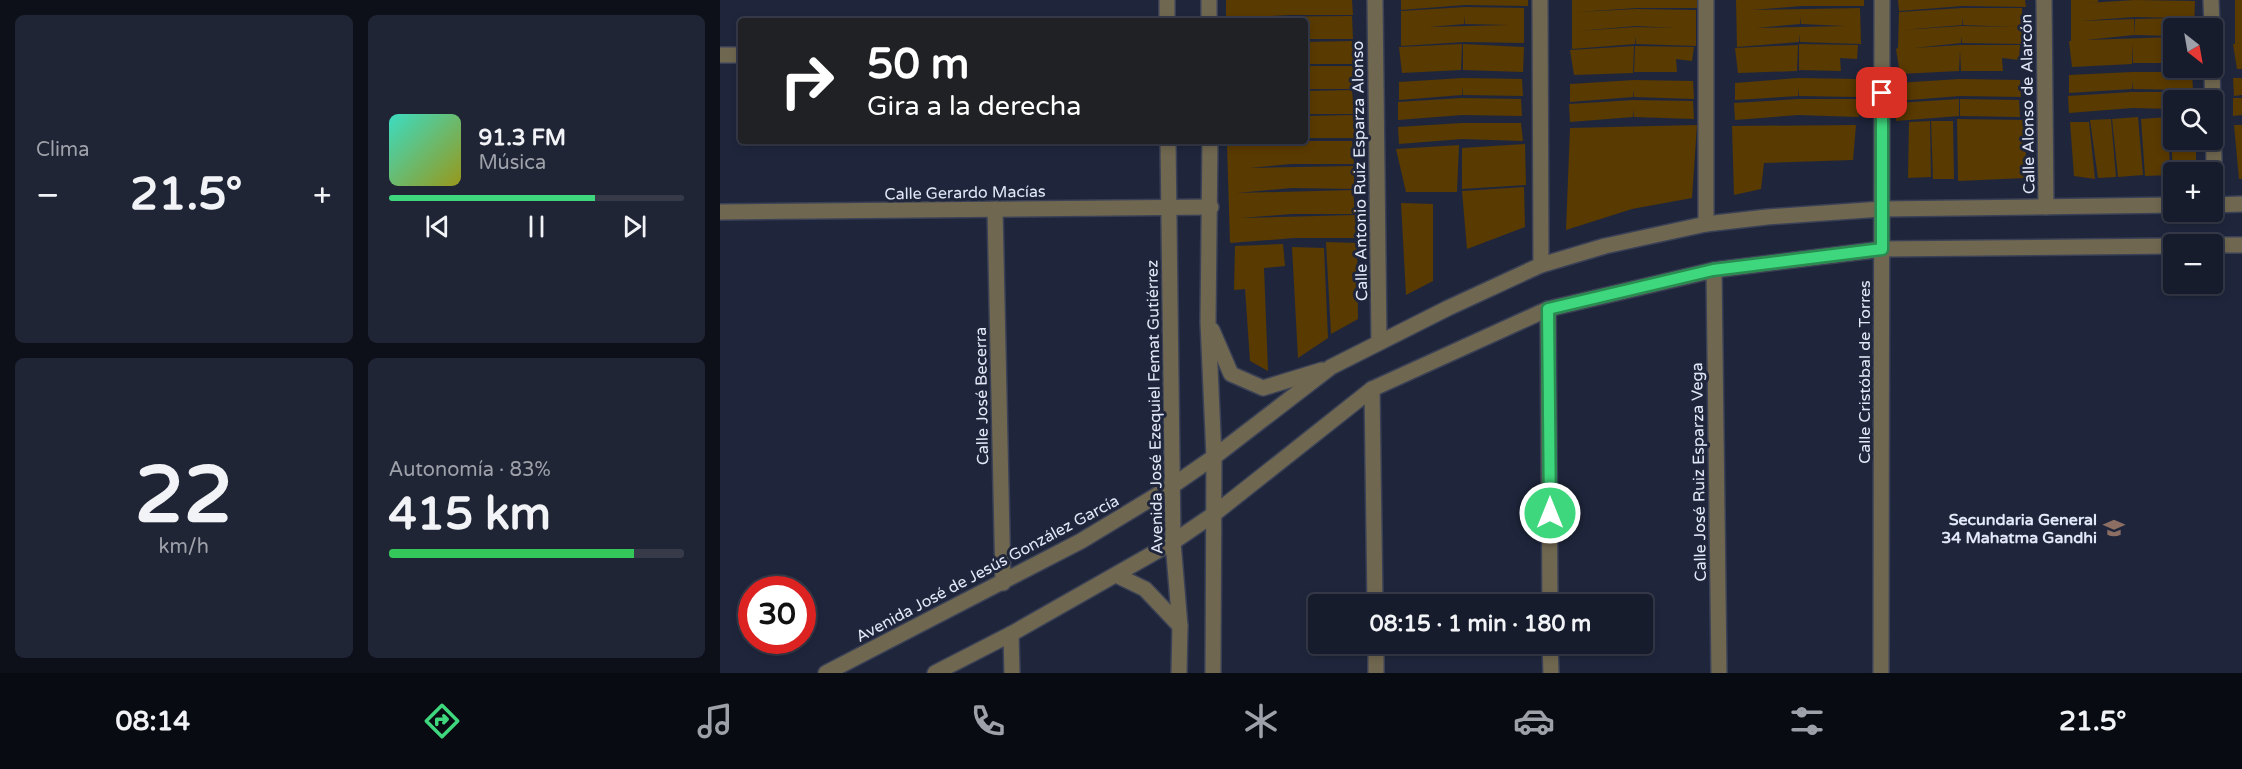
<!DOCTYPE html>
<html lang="es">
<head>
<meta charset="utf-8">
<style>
	body { margin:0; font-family:"Varela Round",sans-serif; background:#202535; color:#f1f3f6; height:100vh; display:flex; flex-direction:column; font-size:22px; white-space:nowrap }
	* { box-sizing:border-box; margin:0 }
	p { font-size:20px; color:#9ea1aa }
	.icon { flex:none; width:33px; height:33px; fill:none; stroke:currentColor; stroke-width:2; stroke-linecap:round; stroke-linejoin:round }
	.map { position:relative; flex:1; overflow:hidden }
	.details { display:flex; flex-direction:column; gap:15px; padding:15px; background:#0d0f19; width:720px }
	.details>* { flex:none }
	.banner { position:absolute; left:18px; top:18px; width:570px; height:126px; border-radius:6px; box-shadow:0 3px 9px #0003,0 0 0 2px #363a49; background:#202124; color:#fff; overflow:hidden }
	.needle { width:39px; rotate:149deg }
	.controls { position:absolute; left:1443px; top:18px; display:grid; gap:12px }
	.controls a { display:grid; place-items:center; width:60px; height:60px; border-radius:6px; background:#171c2d; box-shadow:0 3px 9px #0003,0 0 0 2px #363a49; font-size:30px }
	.speed { position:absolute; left:18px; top:576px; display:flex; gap:12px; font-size:30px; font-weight:700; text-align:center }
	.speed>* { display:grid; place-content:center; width:78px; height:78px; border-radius:50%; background:#171c2d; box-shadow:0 3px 9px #0003,0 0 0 2px #363a49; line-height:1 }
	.speed .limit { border:9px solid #d22; background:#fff; color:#111 }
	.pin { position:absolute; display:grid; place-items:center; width:51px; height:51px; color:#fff; margin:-26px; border-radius:12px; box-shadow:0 3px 9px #0006 }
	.me { position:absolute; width:66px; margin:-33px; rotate:0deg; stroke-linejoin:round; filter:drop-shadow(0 0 4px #0008) }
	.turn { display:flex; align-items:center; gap:21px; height:126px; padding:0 30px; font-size:27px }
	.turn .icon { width:78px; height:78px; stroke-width:2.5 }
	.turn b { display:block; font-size:42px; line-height:51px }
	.big { font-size:45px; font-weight:700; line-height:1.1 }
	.details .tile { flex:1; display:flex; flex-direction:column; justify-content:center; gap:9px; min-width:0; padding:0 21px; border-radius:9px; background:#202535 }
	.details .dial { align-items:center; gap:0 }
	.dial b { font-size:78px; line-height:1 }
	.song { display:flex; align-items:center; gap:18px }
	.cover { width:72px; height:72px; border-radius:9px; background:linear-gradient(135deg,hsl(170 70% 55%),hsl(60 70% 35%)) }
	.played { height:6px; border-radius:3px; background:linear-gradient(90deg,#3fd77d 70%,#363a49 70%) }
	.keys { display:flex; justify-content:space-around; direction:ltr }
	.heat { display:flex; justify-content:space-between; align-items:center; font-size:33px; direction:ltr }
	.charge { height:9px; border-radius:4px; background:linear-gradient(90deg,#34c759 83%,#363a49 0) }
	.details .tiles { flex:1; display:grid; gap:15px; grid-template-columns:repeat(2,1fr) }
	.trip { position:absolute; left:588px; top:594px; width:345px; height:60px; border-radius:6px; background:#171c2d; box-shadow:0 3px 9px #0003,0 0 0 2px #363a49; font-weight:700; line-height:60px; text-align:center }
	.dock { display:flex; height:96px; justify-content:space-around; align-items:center; background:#090b12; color:#9ea1aa }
	.dock .icon { width:42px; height:42px }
	.dock .on { color:#3fd77d }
	.dock b { font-size:27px; color:#f1f3f6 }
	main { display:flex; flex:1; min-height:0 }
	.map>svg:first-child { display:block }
</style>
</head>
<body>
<main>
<section class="details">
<div class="tiles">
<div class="tile"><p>Clima</p>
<div class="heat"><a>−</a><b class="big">21.5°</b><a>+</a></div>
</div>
<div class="tile">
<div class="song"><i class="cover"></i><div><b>91.3 FM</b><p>Música</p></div></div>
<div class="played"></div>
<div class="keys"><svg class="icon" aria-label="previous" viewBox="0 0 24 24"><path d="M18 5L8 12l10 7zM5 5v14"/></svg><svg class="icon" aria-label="pause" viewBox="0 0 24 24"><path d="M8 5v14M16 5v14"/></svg><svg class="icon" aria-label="next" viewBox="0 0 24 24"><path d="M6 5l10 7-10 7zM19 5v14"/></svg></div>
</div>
<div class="tile dial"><b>22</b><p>km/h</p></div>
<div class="tile"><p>Autonomía · 83%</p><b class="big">415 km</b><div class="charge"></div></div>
</div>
</section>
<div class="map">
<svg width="1522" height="673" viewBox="0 0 1522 673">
	<rect width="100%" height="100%" fill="#1f263c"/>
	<g fill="#593a00" fill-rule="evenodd">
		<path d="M506 0H632L633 15H570L532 17 632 16 633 39H585V21H506Z"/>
		<path d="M681 0H808V6L745 5 681 10Z"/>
		<path d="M852 0H979L980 8H917L857 12 916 9 976 10V46L916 44 915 36V44L852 49ZM916 26 956 28 916 27 858 31Z"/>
		<path d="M1016 0H1144V6H1081L1032 10 1140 8 1141 44 1080 42 1079 34V42L1017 47ZM1080 17 1081 24 1125 26 1037 28 1080 24Z"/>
		<path d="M1178 0H1305L1306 7 1243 6 1179 11Z"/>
		<path d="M1351 0H1378V2L1366 3 1415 0 1475 1 1474 28H1454V36L1414 35 1415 19 1462 18 1415 17 1360 21 1414 19V35L1366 40 1454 37V63H1413L1412 43V64L1352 67 1349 41H1351Z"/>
		<path d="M1515 0H1522V69H1517L1513 44H1515Z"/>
		<path d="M745 7 804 8V43L744 42 681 46V11ZM744 16 745 24 789 25 709 27 744 24Z"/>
		<path d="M1242 8H1302V44L1242 43 1241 36V43L1194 48 1240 45H1300L1299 60 1282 58 1283 71H1241L1240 50 1239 71 1180 74 1176 49 1178 48 1179 12ZM1242 17 1243 25 1297 27 1242 26 1182 30 1242 25Z"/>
		<path d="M632 41 634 64H585V42Z"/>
		<path d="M742 44 741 70 682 73 679 47Z"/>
		<path d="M743 44 804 47 803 72 743 70Z"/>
		<path d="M1079 44 1138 45 1137 59 1120 58 1121 71 1079 70Z"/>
		<path d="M1078 45 1077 71 1018 73 1015 48Z"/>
		<path d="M914 46 913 73 854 75 850 50Z"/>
		<path d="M915 46 974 47 972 61 956 59 957 72H914Z"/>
		<path d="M585 66H634L636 89H585Z"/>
		<path d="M1412 72H1472L1473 90 1413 89 1412 81V89L1349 93V75Z"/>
		<path d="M743 78 802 79 803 96 743 95 742 86V95L679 100V82Z"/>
		<path d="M1078 78 1138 79 1139 97 1079 96 1078 88V96L1015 100V83Z"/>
		<path d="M1513 78H1522V95L1514 96Z"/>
		<path d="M1240 79 1300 80 1301 97 1240 96 1177 101 1176 83Z"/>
		<path d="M914 80 973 81 974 99 914 97 913 90V97L850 102V84Z"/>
		<path d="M632 90 634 114H585V91Z"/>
		<path d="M1411 92H1472V100H1454V109L1412 108 1411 101 1412 108 1349 113 1348 96Z"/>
		<path d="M741 98 801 99 802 116 742 115 678 120V102Z"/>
		<path d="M1513 98H1522V115L1513 116Z"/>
		<path d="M1078 99H1137L1139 117 1078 115 1015 120 1014 103Z"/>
		<path d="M1239 99V116L1176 121V103Z"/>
		<path d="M1240 99 1299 100 1300 117 1240 116Z"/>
		<path d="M913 100 973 101 974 119 914 117 913 109V117L850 122 849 104Z"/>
		<path d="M633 115 635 138H585V116Z"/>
		<path d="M1418 117 1423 175 1398 177 1392 119Z"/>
		<path d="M1448 117 1450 175 1425 176 1421 119Z"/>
		<path d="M1450 117H1454V140H1476V172H1453Z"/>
		<path d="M1237 119 1307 120 1305 178 1238 181Z"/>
		<path d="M1391 119 1396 177 1378 178 1370 120Z"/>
		<path d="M1210 121 1211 177 1188 178 1189 122Z"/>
		<path d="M1211 121H1233L1234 179H1213Z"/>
		<path d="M1350 122H1369L1375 179 1354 176Z"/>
		<path d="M742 123H801L803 141 742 139 679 144 678 127Z"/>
		<path d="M977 125 972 198 912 209 846 230 850 128Z"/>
		<path d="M1136 125 1133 160 1044 163 1041 189 1014 195 1012 126Z"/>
		<path d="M1514 125H1522V179H1519Z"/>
		<path d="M570 141H632L634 164H571L530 168 633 166 635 189 572 188 517 193 633 190 635 214H572L521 218 635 215 637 238H574L510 243 507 144Z"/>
		<path d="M805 144 806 185 742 189V148Z"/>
		<path d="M739 145 737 192H686L676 149Z"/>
		<path d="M804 187 805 227 747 249 742 191Z"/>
		<path d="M681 203 713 204V281L686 295Z"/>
		<path d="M606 242 637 243 638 319 611 334Z"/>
		<path d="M563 244 565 266 544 268 548 371 530 361 525 289 514 290 515 246Z"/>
		<path d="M572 247 604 248 608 338 578 358Z"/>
	</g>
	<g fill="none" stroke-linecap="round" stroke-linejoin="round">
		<defs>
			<g id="minor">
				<path d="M447 0V21"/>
				<path d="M489 0V21"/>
				<path d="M655 0 659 342"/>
				<path d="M820 0 821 265"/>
				<path d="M1324 0 1326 207"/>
				<path d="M1491 0 1492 28"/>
				<path d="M0 55H21"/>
				<path d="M1492 68 1495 205"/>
				<path d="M448 141 453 542 460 626 459 673"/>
				<path d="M490 141 488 322 494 457 493 673"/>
				<path d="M1492 205 1522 204"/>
				<path d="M275 209 283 583"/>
				<path d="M0 212 491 207"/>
				<path d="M986 224V0"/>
				<path d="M1492 245H1522"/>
				<path d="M994 270 999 673"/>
				<path d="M828 309 830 604"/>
				<path d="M492 330 511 374 543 388 602 370"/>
				<path d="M652 389 655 604"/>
				<path d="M396 575 425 589 460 626"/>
				<path d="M291 634 292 673"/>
				<path d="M656 644V673"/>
				<path d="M830 644 831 673"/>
				<path d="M106 673 361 541 452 486 494 457 611 367 728 308 821 265 885 246 986 224 1047 217 1162 209 1454 205"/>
				<path d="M215 673 291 634 453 542 494 514 652 389 828 309 994 270 1163 249 1454 246"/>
				<path d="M1161 673 1162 0"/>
			</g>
		</defs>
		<use href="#minor" stroke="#3a4156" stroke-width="18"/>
		<use href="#minor" stroke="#706750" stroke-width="15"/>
	</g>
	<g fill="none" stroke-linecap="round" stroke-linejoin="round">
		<defs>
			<path id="route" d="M830 513 828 309 993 270 1162 249V93"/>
		</defs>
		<use href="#route" stroke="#298c51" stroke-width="15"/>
		<use href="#route" stroke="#3fd77d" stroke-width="10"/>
	</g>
	<defs>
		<symbol id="school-bare" viewBox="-9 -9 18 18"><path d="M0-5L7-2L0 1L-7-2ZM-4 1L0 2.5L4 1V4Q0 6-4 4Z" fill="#8d6e63" stroke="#1f263c" stroke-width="2.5" paint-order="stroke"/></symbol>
	</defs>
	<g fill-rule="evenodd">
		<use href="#school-bare" x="1379" y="513" width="30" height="30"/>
	</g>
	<g text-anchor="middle" stroke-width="6" stroke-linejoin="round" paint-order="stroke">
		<g font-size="16" fill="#e2e8f7" stroke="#1f263c">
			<text transform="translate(1307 104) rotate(-91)" y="6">Calle Alonso de Alarcón</text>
			<text transform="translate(639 171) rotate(-91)" y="6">Calle Antonio Ruiz Esparza Alonso</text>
			<text transform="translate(245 192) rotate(-1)" y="6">Calle Gerardo Macías</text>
			<text transform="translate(1144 372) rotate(-90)" y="6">Calle Cristóbal de Torres</text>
			<text transform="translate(261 396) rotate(-91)" y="6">Calle José Becerra</text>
			<text transform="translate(434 407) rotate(-91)" y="6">Avenida José Ezequiel Femat Gutiérrez</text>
			<text transform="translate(978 472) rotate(-91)" y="6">Calle José Ruiz Esparza Vega</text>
			<text transform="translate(267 568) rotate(-28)" y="6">Avenida José de Jesús González García</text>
		</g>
		<g font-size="16" font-weight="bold" fill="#e2e8f7" stroke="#1f263c" text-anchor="end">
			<text x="1377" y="525">Secundaria General<tspan x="1377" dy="18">34 Mahatma Gandhi</tspan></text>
		</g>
	</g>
</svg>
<div class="controls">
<a><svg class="needle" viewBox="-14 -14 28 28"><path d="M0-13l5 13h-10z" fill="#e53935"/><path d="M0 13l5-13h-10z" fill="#9ea1aa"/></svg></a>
<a><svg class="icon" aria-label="search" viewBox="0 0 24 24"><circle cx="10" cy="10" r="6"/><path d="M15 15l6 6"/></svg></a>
<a>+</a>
<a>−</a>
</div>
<div class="speed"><div class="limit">30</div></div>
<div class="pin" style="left:1162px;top:93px;background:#d93025"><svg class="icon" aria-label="arrive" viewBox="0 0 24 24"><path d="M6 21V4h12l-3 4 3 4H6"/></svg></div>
<svg class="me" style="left:830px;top:513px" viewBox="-20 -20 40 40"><circle r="17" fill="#3fd77d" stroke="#fff" stroke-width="3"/><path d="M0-11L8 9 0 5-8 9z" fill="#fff"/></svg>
<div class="trip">08:15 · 1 min · 180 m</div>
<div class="banner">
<div class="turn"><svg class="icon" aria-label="right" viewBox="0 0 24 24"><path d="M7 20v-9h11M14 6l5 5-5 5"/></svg><div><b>50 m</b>Gira a la derecha</div></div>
</div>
</div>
</main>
<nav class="dock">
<b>08:14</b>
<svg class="icon on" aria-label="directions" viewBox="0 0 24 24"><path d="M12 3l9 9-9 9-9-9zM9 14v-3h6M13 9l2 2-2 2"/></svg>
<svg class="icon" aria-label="music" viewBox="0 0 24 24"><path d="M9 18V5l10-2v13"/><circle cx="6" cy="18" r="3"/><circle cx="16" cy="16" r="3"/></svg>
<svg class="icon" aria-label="phone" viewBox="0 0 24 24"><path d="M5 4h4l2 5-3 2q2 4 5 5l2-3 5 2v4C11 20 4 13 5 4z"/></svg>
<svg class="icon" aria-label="climate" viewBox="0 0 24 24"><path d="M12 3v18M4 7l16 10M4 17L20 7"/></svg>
<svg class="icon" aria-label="car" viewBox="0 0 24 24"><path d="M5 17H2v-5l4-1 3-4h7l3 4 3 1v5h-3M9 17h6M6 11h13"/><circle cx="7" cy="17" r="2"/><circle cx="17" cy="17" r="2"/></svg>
<svg class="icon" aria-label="filters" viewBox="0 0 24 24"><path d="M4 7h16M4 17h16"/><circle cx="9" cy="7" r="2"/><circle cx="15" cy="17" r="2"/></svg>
<b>21.5°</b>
</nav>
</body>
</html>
